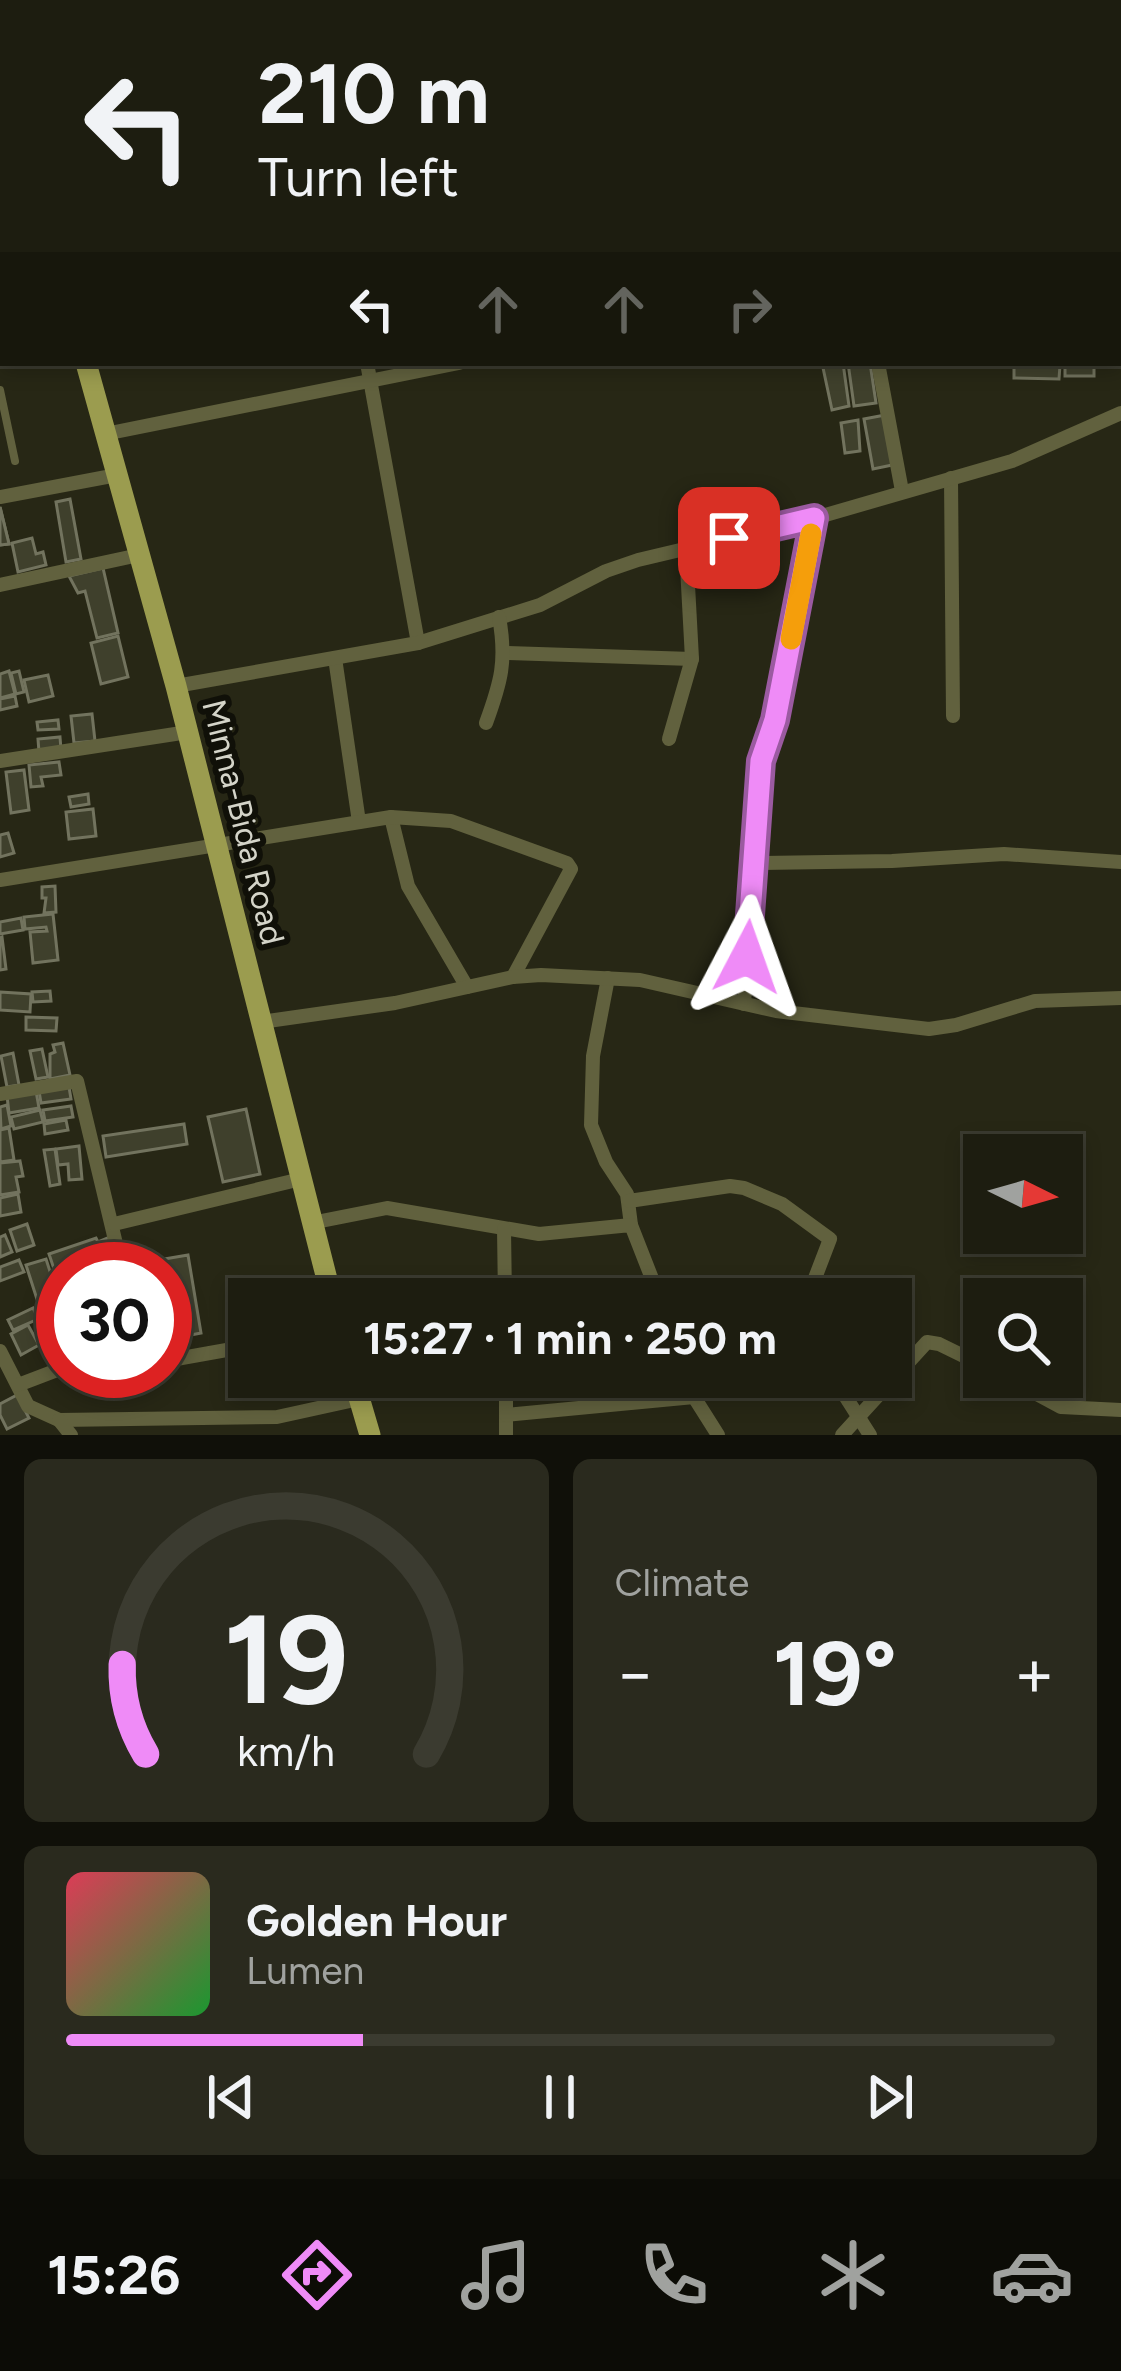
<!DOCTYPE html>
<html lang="en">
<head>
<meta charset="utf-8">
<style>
	body { margin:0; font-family:Figtree,sans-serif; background:#2a2a1e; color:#f1f3f6; height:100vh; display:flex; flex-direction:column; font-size:45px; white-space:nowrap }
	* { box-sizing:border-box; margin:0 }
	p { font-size:39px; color:#a0a29f }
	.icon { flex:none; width:66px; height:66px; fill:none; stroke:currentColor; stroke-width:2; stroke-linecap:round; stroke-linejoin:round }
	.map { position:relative; height:1435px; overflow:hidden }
	.panel { display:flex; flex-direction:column; gap:24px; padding:24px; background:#101009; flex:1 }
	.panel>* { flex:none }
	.top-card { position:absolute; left:0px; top:0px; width:1122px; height:366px; box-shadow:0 6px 18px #0003,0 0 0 3px #3b3b30; background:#1d1d10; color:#f1f3f6; overflow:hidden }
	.needle { width:78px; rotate:95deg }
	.buttons { position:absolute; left:963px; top:1134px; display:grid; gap:24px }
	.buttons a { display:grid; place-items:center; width:120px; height:120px; border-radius:0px; background:#1d1d10; box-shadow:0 6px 18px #0003,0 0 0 3px #3b3b30; font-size:60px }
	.speed { position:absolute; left:36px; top:1242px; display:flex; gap:24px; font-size:60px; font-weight:700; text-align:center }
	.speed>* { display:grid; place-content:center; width:156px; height:156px; border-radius:50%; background:#1d1d10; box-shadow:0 6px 18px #0003,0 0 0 3px #3b3b30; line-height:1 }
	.speed .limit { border:18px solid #d22; background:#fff; color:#111 }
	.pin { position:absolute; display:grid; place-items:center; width:102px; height:102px; color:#fff; margin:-51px; border-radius:24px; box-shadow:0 6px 18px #0006 }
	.me { position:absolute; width:132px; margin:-66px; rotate:4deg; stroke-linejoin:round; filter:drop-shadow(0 0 9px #0008) }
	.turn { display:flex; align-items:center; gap:42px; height:252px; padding:0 60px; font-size:54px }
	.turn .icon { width:156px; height:156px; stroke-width:2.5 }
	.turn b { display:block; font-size:84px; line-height:102px }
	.lanes { display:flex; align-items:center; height:114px; padding:0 60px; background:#0003; justify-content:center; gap:60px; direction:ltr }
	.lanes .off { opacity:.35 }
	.big { font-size:90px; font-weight:700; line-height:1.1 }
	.panel .widget { flex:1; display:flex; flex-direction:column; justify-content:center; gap:18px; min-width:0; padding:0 42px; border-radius:18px; background:#2a2a1e }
	.panel .dial { align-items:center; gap:0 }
	.dial svg { height:312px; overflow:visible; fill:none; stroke:#3b3b30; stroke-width:7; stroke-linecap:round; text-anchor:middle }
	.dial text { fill:#f1f3f6; stroke:none }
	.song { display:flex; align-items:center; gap:36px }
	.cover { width:144px; height:144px; border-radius:18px; background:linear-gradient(135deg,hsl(350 70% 55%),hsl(130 70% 35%)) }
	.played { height:12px; border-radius:6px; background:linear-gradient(90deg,#ef8bf7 30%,#3b3b30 30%) }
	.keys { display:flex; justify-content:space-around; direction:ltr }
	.heat { display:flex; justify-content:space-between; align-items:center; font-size:66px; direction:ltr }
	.panel .tiles { flex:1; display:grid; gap:24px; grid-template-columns:1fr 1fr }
	.widget:last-child { grid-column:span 2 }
	.trip { position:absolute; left:228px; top:1278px; width:684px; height:120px; border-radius:0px; background:#1d1d10; box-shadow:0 6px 18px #0003,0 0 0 3px #3b3b30; font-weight:700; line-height:120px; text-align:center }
	.tabs { display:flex; height:192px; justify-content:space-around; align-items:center; background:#0c0c06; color:#a0a29f }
	.tabs .icon { width:84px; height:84px }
	.tabs .active { color:#ef8bf7 }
	.tabs b { font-size:54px; color:#f1f3f6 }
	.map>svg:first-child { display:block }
</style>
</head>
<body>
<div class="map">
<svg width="1121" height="1435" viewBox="0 0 1121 1435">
	<rect width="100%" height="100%" fill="#272715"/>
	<g fill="#3f402c" stroke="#72735e" stroke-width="3">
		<path d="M493 0H539V3H494Z"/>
		<path d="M822 363H843L849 406 832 410Z"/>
		<path d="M848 363H870L876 403 854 406Z"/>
		<rect x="1065" y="363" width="29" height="13"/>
		<path d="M1014 364 1060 365 1059 379 1014 378Z"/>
		<path d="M885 415 897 464 873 469 864 419Z"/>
		<path d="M858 420 860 451 845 453 841 423Z"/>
		<path d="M70 499 81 559 66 562 56 502Z"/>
		<path d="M0 507 9 544 0 545Z"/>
		<path d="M0 507 9 544 0 545Z"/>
		<path d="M32 538 36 554 43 552 46 565 18 572 12 543Z"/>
		<path d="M103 568 118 633 97 638 85 591 78 593 69 576Z"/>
		<path d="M118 636 128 677 101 684 91 643Z"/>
		<path d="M9 671 15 694 0 698V674Z"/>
		<path d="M19 671 24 692 16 694 11 673Z"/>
		<path d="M48 675 53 696 29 702 24 680Z"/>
		<path d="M15 696 17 706 0 710V699Z"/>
		<path d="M92 714 95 741 74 743 71 716Z"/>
		<path d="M58 720 59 729 38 730 37 722Z"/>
		<path d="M60 737 61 750 39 752 38 739Z"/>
		<path d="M59 762 61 775 41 777 43 786 31 787 29 765Z"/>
		<path d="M24 770 29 810 11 813 6 772Z"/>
		<path d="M88 794 89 804 71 807 69 797Z"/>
		<path d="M93 809 96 836 69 839 66 812Z"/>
		<path d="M8 833 14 853 0 857V835Z"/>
		<path d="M55 886 56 912 44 913 46 898H42V887Z"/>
		<path d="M53 914 58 960 33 963 30 932 47 931 46 927 25 929 24 917Z"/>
		<path d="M21 918 23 930 0 934V922Z"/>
		<path d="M2 937 6 969 0 970V938Z"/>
		<path d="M50 991 51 1001 33 1002 32 992Z"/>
		<path d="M0 992 31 994 30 1012 0 1010Z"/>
		<path d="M26 1017 57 1018 56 1031 26 1030Z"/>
		<path d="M63 1043 70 1075 50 1079V1054L55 1052 53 1045Z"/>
		<path d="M42 1049 48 1077 36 1079 30 1051Z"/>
		<path d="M13 1053 19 1085 7 1087 1 1056Z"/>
		<path d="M69 1087 71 1099 41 1103 39 1091Z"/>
		<path d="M36 1091 39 1108 9 1113 7 1096Z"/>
		<path d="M7 1105 11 1126 1 1129 0 1107Z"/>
		<path d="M71 1106 73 1117 45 1121 43 1110Z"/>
		<path d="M246 1109 260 1174 223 1182 208 1117Z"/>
		<path d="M40 1110 43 1122 14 1129 11 1117Z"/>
		<path d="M66 1120 68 1130 45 1134 44 1124Z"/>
		<path d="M184 1124 187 1144 106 1157 103 1136Z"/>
		<path d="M9 1128 14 1160 0 1162V1130Z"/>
		<path d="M79 1146 82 1179 69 1180 68 1164 58 1165 56 1149Z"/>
		<path d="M55 1149 60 1184 50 1186 44 1150Z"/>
		<path d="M20 1161 23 1176 16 1177 19 1192 0 1195V1163Z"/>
		<path d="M18 1194 21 1212 0 1216V1198Z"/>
		<path d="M27 1224 34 1245 17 1251 10 1230Z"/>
		<path d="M5 1235 12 1252 0 1257V1237Z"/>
		<path d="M110 1237 120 1269H63V1279L58 1281 49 1254 96 1238 98 1242Z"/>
		<path d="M188 1255 201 1333 165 1340V1269H130L129 1265Z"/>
		<path d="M46 1259 57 1293 63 1291V1315L44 1321 26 1265Z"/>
		<path d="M19 1260 24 1272 0 1281V1267Z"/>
		<path d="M33 1308 38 1319 13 1330 8 1320Z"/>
		<path d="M28 1325 39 1345 21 1355 11 1334Z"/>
		<path d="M17 1395 29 1418 7 1429 0 1415V1404Z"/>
	</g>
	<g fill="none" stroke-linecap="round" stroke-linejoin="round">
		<g stroke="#61613e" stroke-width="8">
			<path d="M0 253 3 252"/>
			<path d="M0 390 15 461"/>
		</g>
		<g stroke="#61613e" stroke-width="14">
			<path d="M296 0 297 3"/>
			<path d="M418 0 419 3"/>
			<path d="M553 0V3"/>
			<path d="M685 0 686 3"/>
			<path d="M877 0V3"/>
			<path d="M1119 324H1121"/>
			<path d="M367 363 418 643"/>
			<path d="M878 363 902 491"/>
			<path d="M105 434 459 363"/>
			<path d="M951 478 953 716"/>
			<path d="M0 497 117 475"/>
			<path d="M0 585 139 555"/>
			<path d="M506 653 692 659"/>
			<path d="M335 658 359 822"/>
			<path d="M176 686 418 643 540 605 606 571 638 560 815 518 1012 461 1121 413"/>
			<path d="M486 723C501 682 507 661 499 617"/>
			<path d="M669 739 692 659 686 548"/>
			<path d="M0 761 188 732"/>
			<path d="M391 817 408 886 467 987"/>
			<path d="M754 863 892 861 1004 854 1121 862"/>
			<path d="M0 880 391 817 451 821 567 863 571 869 513 977"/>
			<path d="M608 978 593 1056 591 1125 606 1162 627 1194 631 1225"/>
			<path d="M744 1004 761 761 775 720 815 518"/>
			<path d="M261 1022 395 1003 513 977 541 975 640 980 776 1011 929 1029 956 1025 1035 1001 1121 998"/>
			<path d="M0 1094 77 1081 122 1269"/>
			<path d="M629 1201 730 1186 744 1188 782 1204 830 1239 807 1299"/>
			<path d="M311 1223 387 1208 539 1234 631 1225 660 1299"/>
			<path d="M114 1224 301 1179"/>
			<path d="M504 1229 505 1299"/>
			<path d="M0 1351 28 1406 59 1420 277 1417 359 1399"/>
			<path d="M165 1361 249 1346"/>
			<path d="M506 1377V1435"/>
			<path d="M695 1377 694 1397 718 1435"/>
			<path d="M833 1377 870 1435"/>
			<path d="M1005 1377 1061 1407 1121 1410"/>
			<path d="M18 1385 60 1369 63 1358"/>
			<path d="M506 1415 694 1397"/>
			<path d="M59 1420 71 1435"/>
			<path d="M842 1435 927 1342 939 1344 984 1366"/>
		</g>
		<g stroke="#9b9c4f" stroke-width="21">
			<path d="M0 24 3 36"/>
			<path d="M86 363 176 686 332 1299"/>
			<path d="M353 1377 370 1435"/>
		</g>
	</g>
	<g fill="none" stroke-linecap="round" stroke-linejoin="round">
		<defs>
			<path id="route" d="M729 538 814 518 775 720 761 761 747 957"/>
		</defs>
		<use href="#route" stroke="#9b5aa1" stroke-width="30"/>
		<use href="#route" stroke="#ef8bf7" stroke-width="21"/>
		<path stroke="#f59e0b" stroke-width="21" d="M791 639 811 534"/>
	</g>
	<g text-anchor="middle" stroke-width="12" stroke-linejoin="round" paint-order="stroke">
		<g font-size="33" fill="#d4d4c9" stroke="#101008">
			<text transform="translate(244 822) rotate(76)" y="12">Minna-Bida Road</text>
		</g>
	</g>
</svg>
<div class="buttons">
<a><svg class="needle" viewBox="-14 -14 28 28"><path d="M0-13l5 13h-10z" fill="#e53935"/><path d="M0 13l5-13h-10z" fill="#a0a29f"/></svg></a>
<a><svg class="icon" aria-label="search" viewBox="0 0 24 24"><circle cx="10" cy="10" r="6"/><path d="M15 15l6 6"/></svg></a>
</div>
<div class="speed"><div class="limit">30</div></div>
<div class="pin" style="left:729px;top:538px;background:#d93025"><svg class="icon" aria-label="arrive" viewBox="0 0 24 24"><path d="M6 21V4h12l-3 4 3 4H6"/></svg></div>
<svg class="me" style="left:747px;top:957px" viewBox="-20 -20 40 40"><path d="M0-17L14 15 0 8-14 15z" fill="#ef8bf7" stroke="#fff" stroke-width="4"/></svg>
<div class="trip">15:27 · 1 min · 250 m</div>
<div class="top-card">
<div class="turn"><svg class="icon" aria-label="left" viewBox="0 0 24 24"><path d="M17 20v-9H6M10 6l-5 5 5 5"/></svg><div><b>210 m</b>Turn left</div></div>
<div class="lanes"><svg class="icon" aria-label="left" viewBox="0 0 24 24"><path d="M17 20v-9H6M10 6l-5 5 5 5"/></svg><svg class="icon off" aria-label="ahead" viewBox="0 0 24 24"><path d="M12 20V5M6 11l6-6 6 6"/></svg><svg class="icon off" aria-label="ahead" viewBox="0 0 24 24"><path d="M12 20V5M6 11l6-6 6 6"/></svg><svg class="icon off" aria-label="right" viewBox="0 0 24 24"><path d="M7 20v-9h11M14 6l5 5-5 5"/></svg></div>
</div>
</div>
<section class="panel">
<div class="tiles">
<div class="widget dial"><svg viewBox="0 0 100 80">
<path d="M14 69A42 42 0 1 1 86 69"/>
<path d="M14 69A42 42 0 0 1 8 46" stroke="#ef8bf7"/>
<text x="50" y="56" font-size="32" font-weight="700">19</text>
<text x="50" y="72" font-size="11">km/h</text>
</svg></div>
<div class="widget"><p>Climate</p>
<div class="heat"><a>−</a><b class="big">19°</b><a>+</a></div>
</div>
<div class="widget">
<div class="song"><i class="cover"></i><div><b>Golden Hour</b><p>Lumen</p></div></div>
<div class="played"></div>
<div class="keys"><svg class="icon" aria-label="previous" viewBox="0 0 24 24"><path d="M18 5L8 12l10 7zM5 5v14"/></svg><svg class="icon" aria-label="pause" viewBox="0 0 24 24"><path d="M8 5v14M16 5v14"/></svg><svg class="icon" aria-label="next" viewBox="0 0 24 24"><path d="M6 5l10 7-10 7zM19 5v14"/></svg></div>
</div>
</div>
</section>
<nav class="tabs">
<b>15:26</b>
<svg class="icon active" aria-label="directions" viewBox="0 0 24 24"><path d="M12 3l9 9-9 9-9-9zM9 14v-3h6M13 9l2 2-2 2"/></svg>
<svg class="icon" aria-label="music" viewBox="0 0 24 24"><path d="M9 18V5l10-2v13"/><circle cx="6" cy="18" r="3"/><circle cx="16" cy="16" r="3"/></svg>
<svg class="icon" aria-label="phone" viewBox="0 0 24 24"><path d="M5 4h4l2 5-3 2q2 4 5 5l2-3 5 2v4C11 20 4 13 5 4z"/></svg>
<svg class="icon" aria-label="climate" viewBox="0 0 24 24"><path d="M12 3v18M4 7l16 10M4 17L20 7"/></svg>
<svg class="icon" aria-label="car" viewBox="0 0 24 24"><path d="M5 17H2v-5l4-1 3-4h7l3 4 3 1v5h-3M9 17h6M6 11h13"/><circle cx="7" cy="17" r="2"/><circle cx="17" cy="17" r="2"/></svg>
</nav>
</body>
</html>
